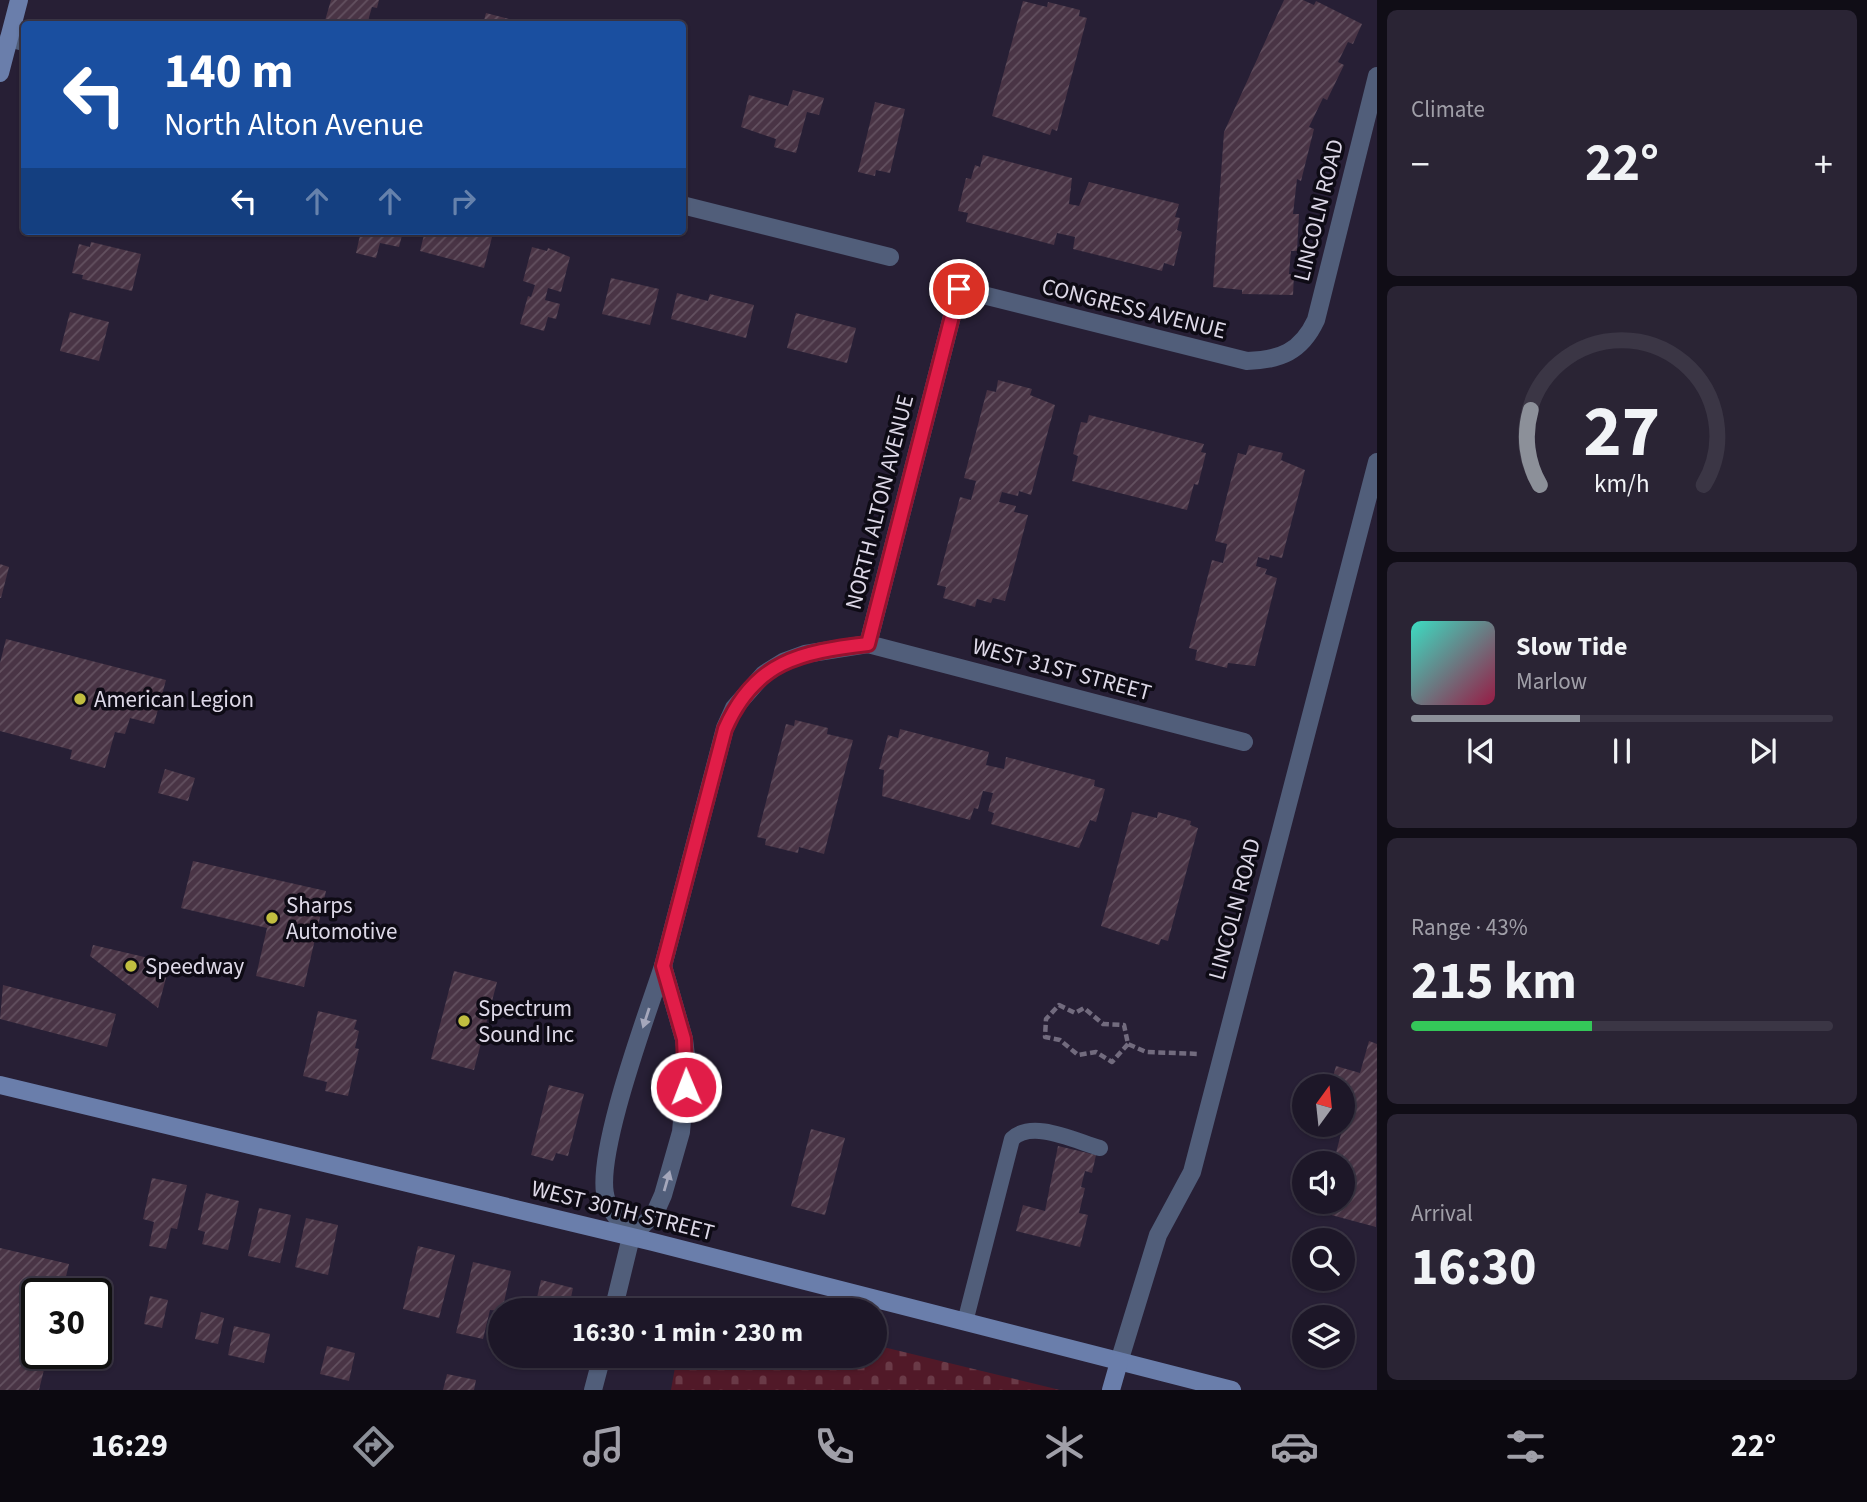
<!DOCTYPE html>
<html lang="en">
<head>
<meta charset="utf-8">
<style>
	body { margin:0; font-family:"Source Sans 3",sans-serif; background:#2a2434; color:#f1f3f6; height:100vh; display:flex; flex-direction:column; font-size:26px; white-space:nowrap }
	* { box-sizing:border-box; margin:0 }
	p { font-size:23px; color:#a09fa8 }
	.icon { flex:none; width:38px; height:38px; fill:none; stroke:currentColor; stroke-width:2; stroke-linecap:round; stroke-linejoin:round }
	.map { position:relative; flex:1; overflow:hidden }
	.drawer { display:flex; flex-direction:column; gap:10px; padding:10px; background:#100d16; width:490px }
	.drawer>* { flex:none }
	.hud { position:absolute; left:21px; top:21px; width:665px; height:214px; border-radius:7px; box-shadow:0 2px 5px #0004,0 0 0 2px #3b3645; background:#1a4fa0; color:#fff; overflow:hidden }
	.needle { width:46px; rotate:15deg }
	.buttons { position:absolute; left:1292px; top:1074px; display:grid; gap:14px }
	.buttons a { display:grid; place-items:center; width:63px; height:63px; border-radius:50%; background:#1d1728; box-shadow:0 2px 5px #0004,0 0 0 2px #3b3645; font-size:35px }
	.speed { position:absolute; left:21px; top:1278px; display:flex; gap:14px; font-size:35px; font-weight:700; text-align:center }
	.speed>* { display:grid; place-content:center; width:91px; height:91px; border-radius:50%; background:#1d1728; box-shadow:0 2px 5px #0004,0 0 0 2px #3b3645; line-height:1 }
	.speed .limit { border:4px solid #111; border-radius:10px; background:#fff; color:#111 }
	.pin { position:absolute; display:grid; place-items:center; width:60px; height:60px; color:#fff; margin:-30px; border:4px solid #fff; border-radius:50%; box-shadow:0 2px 7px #0007 }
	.me { position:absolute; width:77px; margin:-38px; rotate:359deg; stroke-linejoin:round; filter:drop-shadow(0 0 5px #0008) }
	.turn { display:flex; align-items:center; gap:24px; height:147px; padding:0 28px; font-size:32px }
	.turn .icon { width:91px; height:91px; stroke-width:2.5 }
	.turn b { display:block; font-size:49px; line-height:60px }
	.lanes { display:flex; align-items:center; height:66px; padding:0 28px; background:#0003; justify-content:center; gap:35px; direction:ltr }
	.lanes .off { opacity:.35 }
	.big { font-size:52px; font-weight:700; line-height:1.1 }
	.drawer .card { flex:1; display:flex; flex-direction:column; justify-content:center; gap:10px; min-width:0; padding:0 24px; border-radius:10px; background:#2a2434 }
	.drawer .dial { align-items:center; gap:0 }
	.dial svg { height:182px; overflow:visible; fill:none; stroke:#3b3645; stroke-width:7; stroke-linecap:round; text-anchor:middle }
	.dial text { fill:#f1f3f6; stroke:none }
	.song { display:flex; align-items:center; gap:21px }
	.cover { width:84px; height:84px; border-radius:10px; background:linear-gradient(135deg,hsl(170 70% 55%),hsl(340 70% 35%)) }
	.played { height:7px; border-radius:4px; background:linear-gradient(90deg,#8c9099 40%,#3b3645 40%) }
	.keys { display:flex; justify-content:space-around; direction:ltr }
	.heat { display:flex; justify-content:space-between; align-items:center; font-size:38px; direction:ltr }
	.charge { height:10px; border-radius:5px; background:linear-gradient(90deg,#34c759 43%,#3b3645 0) }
	.trip { position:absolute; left:488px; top:1298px; width:399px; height:70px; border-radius:35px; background:#1d1728; box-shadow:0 2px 5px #0004,0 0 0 2px #3b3645; font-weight:700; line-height:70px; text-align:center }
	.tab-bar { display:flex; height:112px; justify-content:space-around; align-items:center; background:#0c0910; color:#a09fa8 }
	.tab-bar .icon { width:49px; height:49px }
	.tab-bar .current { color:#8c9099 }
	.tab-bar b { font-size:32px; color:#f1f3f6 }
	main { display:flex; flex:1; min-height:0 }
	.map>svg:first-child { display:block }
</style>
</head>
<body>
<main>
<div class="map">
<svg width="1377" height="1390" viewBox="0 0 1377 1390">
	<defs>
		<pattern id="cemetery-stones" width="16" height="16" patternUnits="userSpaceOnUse" patternTransform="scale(1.75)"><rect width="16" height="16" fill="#511928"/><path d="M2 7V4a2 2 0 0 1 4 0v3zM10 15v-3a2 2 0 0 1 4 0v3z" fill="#6a3a47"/></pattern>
		<pattern id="building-hatch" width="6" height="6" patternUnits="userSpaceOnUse" patternTransform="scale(1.75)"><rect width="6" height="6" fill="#493445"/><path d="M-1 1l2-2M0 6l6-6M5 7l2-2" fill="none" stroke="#635160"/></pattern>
	</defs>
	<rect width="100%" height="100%" fill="#271f35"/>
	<g fill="url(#cemetery-stones)">
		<path d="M688 1300 732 1311H686Z"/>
		<path d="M875 1345 1060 1390H671L677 1356H875Z"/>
	</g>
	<g fill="url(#building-hatch)">
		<path d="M331 0H379L377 8 372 7 367 24H324Z"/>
		<path d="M1284 0H1303L1314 5 1316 1 1362 24 1353 44 1348 42 1338 62 1344 65 1327 100 1323 98 1309 127 1314 129 1301 181 1297 179 1293 214H1299L1297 251H1291L1289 274 1294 275 1293 295 1242 294V290L1213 287 1224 132Z"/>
		<path d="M1023 1 1047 7 1048 2 1080 10 1079 16 1087 18 1057 131 1052 129 1050 135 992 116Z"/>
		<path d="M486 13 520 22V24H483Z"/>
		<path d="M793 90 824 98 819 115 807 112 796 153 774 147 776 139 741 127 749 95 788 106Z"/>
		<path d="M875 102 905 109 890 173 876 170 875 176 858 172Z"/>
		<path d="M983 155 1072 178 1069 204 1079 206 1089 182 1179 204 1175 217 1180 218 1177 230 1182 232 1174 266 1164 263 1162 271 1073 249 1075 237 1057 233 1054 245 966 222 968 213 958 211 966 178 971 179 975 165 980 167Z"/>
		<path d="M361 231H403L399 247 380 243 376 258 356 253Z"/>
		<path d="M425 231H477L492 237 484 268 420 251Z"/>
		<path d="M91 242 141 254 132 291 82 279 83 275 72 273 79 244 90 247Z"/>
		<path d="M532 247 547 251 548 248 570 257 561 292 548 288 545 300 560 304 556 319 548 317 544 331 520 324 528 296 531 297 535 285 523 281Z"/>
		<path d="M611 278 659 289 650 325 602 314Z"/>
		<path d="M677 293 708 301 710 294 754 305 746 338 671 319Z"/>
		<path d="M70 312 109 322 99 361 60 351Z"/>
		<path d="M796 313 856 328 847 363 787 348Z"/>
		<path d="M998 380 1032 389 1030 395 1055 405 1031 495 1019 491 1018 496 1002 492 999 502 1016 506 1014 512 1028 515 1005 601 993 598 991 603 977 599 975 607 943 598 946 587 937 585 960 497 971 500 976 481 964 478 987 390 996 392Z"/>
		<path d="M1089 415 1204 444 1201 452 1206 453 1198 485 1194 484 1187 510 1072 481 1078 456 1073 454 1081 422 1087 423Z"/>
		<path d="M1249 445 1283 453 1281 460 1305 470 1282 558 1270 555 1269 560 1258 557 1256 566 1267 569 1265 574 1277 578 1255 666 1228 663 1227 668 1195 660 1197 650 1189 648 1212 560 1223 563 1227 544 1215 541 1238 453 1246 455Z"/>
		<path d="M0 564 9 567 1 598H0Z"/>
		<path d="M6 639 166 680 154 724 130 718 125 734 115 732 105 768 70 759 72 750 0 731V663Z"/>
		<path d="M795 720 828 728 827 734 853 740 824 854 799 847 798 853 765 845 766 839 757 837 786 724 794 726Z"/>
		<path d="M900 729 989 752 986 765 1004 769 1006 757 1095 780 1094 786 1105 789 1096 822 1090 820 1079 848 991 824 994 813 988 811 993 793 983 791 978 809 974 808 970 820 882 796 884 770 879 769 888 735 898 738Z"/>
		<path d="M165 769 195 778 188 801 158 793Z"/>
		<path d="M1132 812 1157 818 1158 812 1191 821 1190 825 1198 828 1168 941 1161 939 1159 945 1101 926Z"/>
		<path d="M193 861 326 891 304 987 256 976 267 928 181 908Z"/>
		<path d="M93 945 170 963 158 1008 90 956Z"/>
		<path d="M454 971 497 982 474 1070 431 1059Z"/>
		<path d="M3 985 116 1014 107 1047 0 1019Z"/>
		<path d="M318 1011 357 1020 354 1029 359 1031 355 1048 359 1049 348 1096 325 1091 327 1082 303 1076Z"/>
		<path d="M1369 1041 1377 1044 1376 1227 1320 1212 1323 1202H1342V1164H1333L1346 1115 1342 1114V1087H1330L1336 1066 1360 1073Z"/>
		<path d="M549 1085 584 1094 568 1156 556 1153 553 1161 531 1155Z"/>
		<path d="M811 1129 845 1138 825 1215 791 1206Z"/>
		<path d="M1058 1146 1096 1155 1092 1173 1085 1171 1081 1187 1085 1188 1079 1213 1088 1215 1080 1247 1016 1231 1023 1205 1045 1211Z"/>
		<path d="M152 1178 187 1185 177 1229 171 1228 166 1249 149 1246 154 1222 143 1219Z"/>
		<path d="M206 1193 239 1201 228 1250 202 1244 205 1232 198 1230Z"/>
		<path d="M259 1208 291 1215 280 1263 248 1256Z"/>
		<path d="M306 1218 338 1225 328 1275 295 1267Z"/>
		<path d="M418 1246 455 1255 439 1318 403 1309Z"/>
		<path d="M0 1248 69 1264 62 1293H37V1353H48L39 1390H0Z"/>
		<path d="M473 1262 511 1271 502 1311 490 1310 483 1339 456 1333Z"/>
		<path d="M541 1280 573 1288 568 1311H534Z"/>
		<path d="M150 1296 168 1300 162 1328 144 1324Z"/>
		<path d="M201 1312 224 1318 218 1344 195 1339Z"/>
		<path d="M234 1326 270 1334 264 1363 228 1355Z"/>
		<path d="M327 1346 355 1353 349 1381 320 1374Z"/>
		<path d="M447 1374 476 1380 474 1390H443Z"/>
	</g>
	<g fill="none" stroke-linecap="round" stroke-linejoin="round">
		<path stroke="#726b7e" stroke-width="4.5" stroke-dasharray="7 3.5" stroke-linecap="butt" d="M1128 1044 1112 1062 1096 1052 1078 1055 1060 1040 1045 1037 1046 1019 1059 1005 1075 1013 1084 1008 1103 1024 1124 1025 1128 1044 1146 1052 1200 1054"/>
		<path stroke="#515e7a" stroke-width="16" d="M965 1322 1012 1139C1032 1119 1075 1141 1100 1148"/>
		<g stroke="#515e7a" stroke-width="18">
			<path d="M9 38 24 42"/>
			<path d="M682 205 890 257"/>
			<path d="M868 644 959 289 1247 361C1280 360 1301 352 1316 320L1377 76"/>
			<path d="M663 966 725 728 734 708 764 674 783 662 805 654 868 644 1244 742"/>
			<path d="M613 1311 631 1237 655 1213 663 1195 681 1132 687 1064 684 1039 663 966C649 1009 591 1163 607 1201 612 1213 623 1226 631 1237"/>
			<path d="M1119 1362 1158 1235 1192 1172 1377 462"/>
			<path d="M593 1390 602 1356"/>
		</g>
		<g stroke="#6a7eab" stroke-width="18">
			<path d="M0 73 19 0"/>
			<path d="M0 1085 653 1242 1232 1390"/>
			<path d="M1111 1390 1119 1362"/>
		</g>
	</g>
	<defs><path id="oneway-solid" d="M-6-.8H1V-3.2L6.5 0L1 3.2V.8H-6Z" transform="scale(1.75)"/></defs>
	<g fill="#a5a7bb">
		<use href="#oneway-solid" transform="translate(646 1018) rotate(108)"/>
		<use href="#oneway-solid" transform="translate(667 1181) rotate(-74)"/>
	</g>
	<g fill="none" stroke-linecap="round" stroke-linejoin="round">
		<defs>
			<path id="route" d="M686 1087 684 1039 663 966 725 729C755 661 800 652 868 644L959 289"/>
		</defs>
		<use href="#route" stroke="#92132f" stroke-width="18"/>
		<use href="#route" stroke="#e11d48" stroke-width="12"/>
	</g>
	<g fill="#c1be40" stroke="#0e0b15" stroke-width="2.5">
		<circle cx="80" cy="699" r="7"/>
		<circle cx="272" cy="918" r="7"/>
		<circle cx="131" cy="966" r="7"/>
		<circle cx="464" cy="1021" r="7"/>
	</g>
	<g text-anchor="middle" stroke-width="7" stroke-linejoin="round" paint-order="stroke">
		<g font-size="23" fill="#ddd8e7" stroke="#0e0b15">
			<text transform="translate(1318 210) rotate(-76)" y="8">LINCOLN ROAD</text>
			<text transform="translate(1134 308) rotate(14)" y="8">CONGRESS AVENUE</text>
			<text transform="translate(879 502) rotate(-76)" y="8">NORTH ALTON AVENUE</text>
			<text transform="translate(1062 669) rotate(15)" y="8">WEST 31ST STREET</text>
			<text transform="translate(1234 909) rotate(-75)" y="8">LINCOLN ROAD</text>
			<text transform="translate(623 1210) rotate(14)" y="8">WEST 30TH STREET</text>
		</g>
		<g font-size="23" fill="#ddd8e7" stroke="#0e0b15" text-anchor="start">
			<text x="94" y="707">American Legion</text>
			<text x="286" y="913">Sharps<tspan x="286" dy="26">Automotive</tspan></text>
			<text x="145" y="974">Speedway</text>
			<text x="478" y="1016">Spectrum<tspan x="478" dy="26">Sound Inc</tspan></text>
		</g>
	</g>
</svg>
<div class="buttons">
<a><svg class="needle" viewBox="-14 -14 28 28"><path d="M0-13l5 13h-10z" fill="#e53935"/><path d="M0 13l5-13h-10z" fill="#a09fa8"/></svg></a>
<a><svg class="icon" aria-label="sound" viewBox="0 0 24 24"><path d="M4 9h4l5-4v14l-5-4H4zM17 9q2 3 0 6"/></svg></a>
<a><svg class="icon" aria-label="search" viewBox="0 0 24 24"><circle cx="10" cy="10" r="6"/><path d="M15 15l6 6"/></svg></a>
<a><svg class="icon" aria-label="layers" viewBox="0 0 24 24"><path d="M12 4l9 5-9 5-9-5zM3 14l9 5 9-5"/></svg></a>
</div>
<div class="speed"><div class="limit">30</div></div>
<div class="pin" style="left:959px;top:289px;background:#d93025"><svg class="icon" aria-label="arrive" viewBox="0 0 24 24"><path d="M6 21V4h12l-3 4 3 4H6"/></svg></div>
<svg class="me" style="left:686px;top:1087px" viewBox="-20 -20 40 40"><circle r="17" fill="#e11d48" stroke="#fff" stroke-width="3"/><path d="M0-11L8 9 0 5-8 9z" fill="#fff"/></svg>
<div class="trip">16:30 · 1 min · 230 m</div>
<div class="hud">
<div class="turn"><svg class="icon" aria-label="left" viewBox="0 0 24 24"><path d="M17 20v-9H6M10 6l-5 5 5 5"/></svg><div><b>140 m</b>North Alton Avenue</div></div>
<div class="lanes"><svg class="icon" aria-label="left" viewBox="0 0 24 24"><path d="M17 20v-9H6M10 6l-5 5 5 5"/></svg><svg class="icon off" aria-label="ahead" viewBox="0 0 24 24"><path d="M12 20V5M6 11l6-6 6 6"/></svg><svg class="icon off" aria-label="ahead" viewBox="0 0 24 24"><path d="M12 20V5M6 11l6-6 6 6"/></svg><svg class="icon off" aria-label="right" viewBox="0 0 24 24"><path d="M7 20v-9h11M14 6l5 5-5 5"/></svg></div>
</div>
</div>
<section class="drawer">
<div class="card"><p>Climate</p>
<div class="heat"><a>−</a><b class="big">22°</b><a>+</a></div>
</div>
<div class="card dial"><svg viewBox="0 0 100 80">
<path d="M14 69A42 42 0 1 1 86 69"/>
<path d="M14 69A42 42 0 0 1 10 36" stroke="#8c9099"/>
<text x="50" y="56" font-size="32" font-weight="700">27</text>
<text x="50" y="72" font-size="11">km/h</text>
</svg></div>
<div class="card">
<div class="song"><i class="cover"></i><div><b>Slow Tide</b><p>Marlow</p></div></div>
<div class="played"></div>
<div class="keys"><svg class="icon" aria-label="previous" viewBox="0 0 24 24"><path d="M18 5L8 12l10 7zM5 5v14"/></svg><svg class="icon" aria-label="pause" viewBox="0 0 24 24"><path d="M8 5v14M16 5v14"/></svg><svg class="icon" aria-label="next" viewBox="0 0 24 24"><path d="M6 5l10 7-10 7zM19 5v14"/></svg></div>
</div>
<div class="card"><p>Range · 43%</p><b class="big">215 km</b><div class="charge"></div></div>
<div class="card"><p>Arrival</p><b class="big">16:30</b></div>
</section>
</main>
<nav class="tab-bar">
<b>16:29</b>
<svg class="icon current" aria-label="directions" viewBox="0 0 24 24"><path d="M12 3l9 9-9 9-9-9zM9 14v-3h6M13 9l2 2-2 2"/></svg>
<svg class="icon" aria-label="music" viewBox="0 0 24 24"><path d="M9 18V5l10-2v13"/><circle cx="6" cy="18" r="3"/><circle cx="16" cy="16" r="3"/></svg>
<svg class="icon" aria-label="phone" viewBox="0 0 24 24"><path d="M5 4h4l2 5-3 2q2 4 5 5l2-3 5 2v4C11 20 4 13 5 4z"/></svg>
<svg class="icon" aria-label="climate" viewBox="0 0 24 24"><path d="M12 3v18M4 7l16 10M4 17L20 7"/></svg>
<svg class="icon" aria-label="car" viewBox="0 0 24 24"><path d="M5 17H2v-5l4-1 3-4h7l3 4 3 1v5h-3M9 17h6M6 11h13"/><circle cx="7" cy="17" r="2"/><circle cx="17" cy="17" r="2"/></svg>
<svg class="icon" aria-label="filters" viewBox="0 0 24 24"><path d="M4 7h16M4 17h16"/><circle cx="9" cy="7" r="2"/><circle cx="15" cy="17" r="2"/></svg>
<b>22°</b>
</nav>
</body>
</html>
